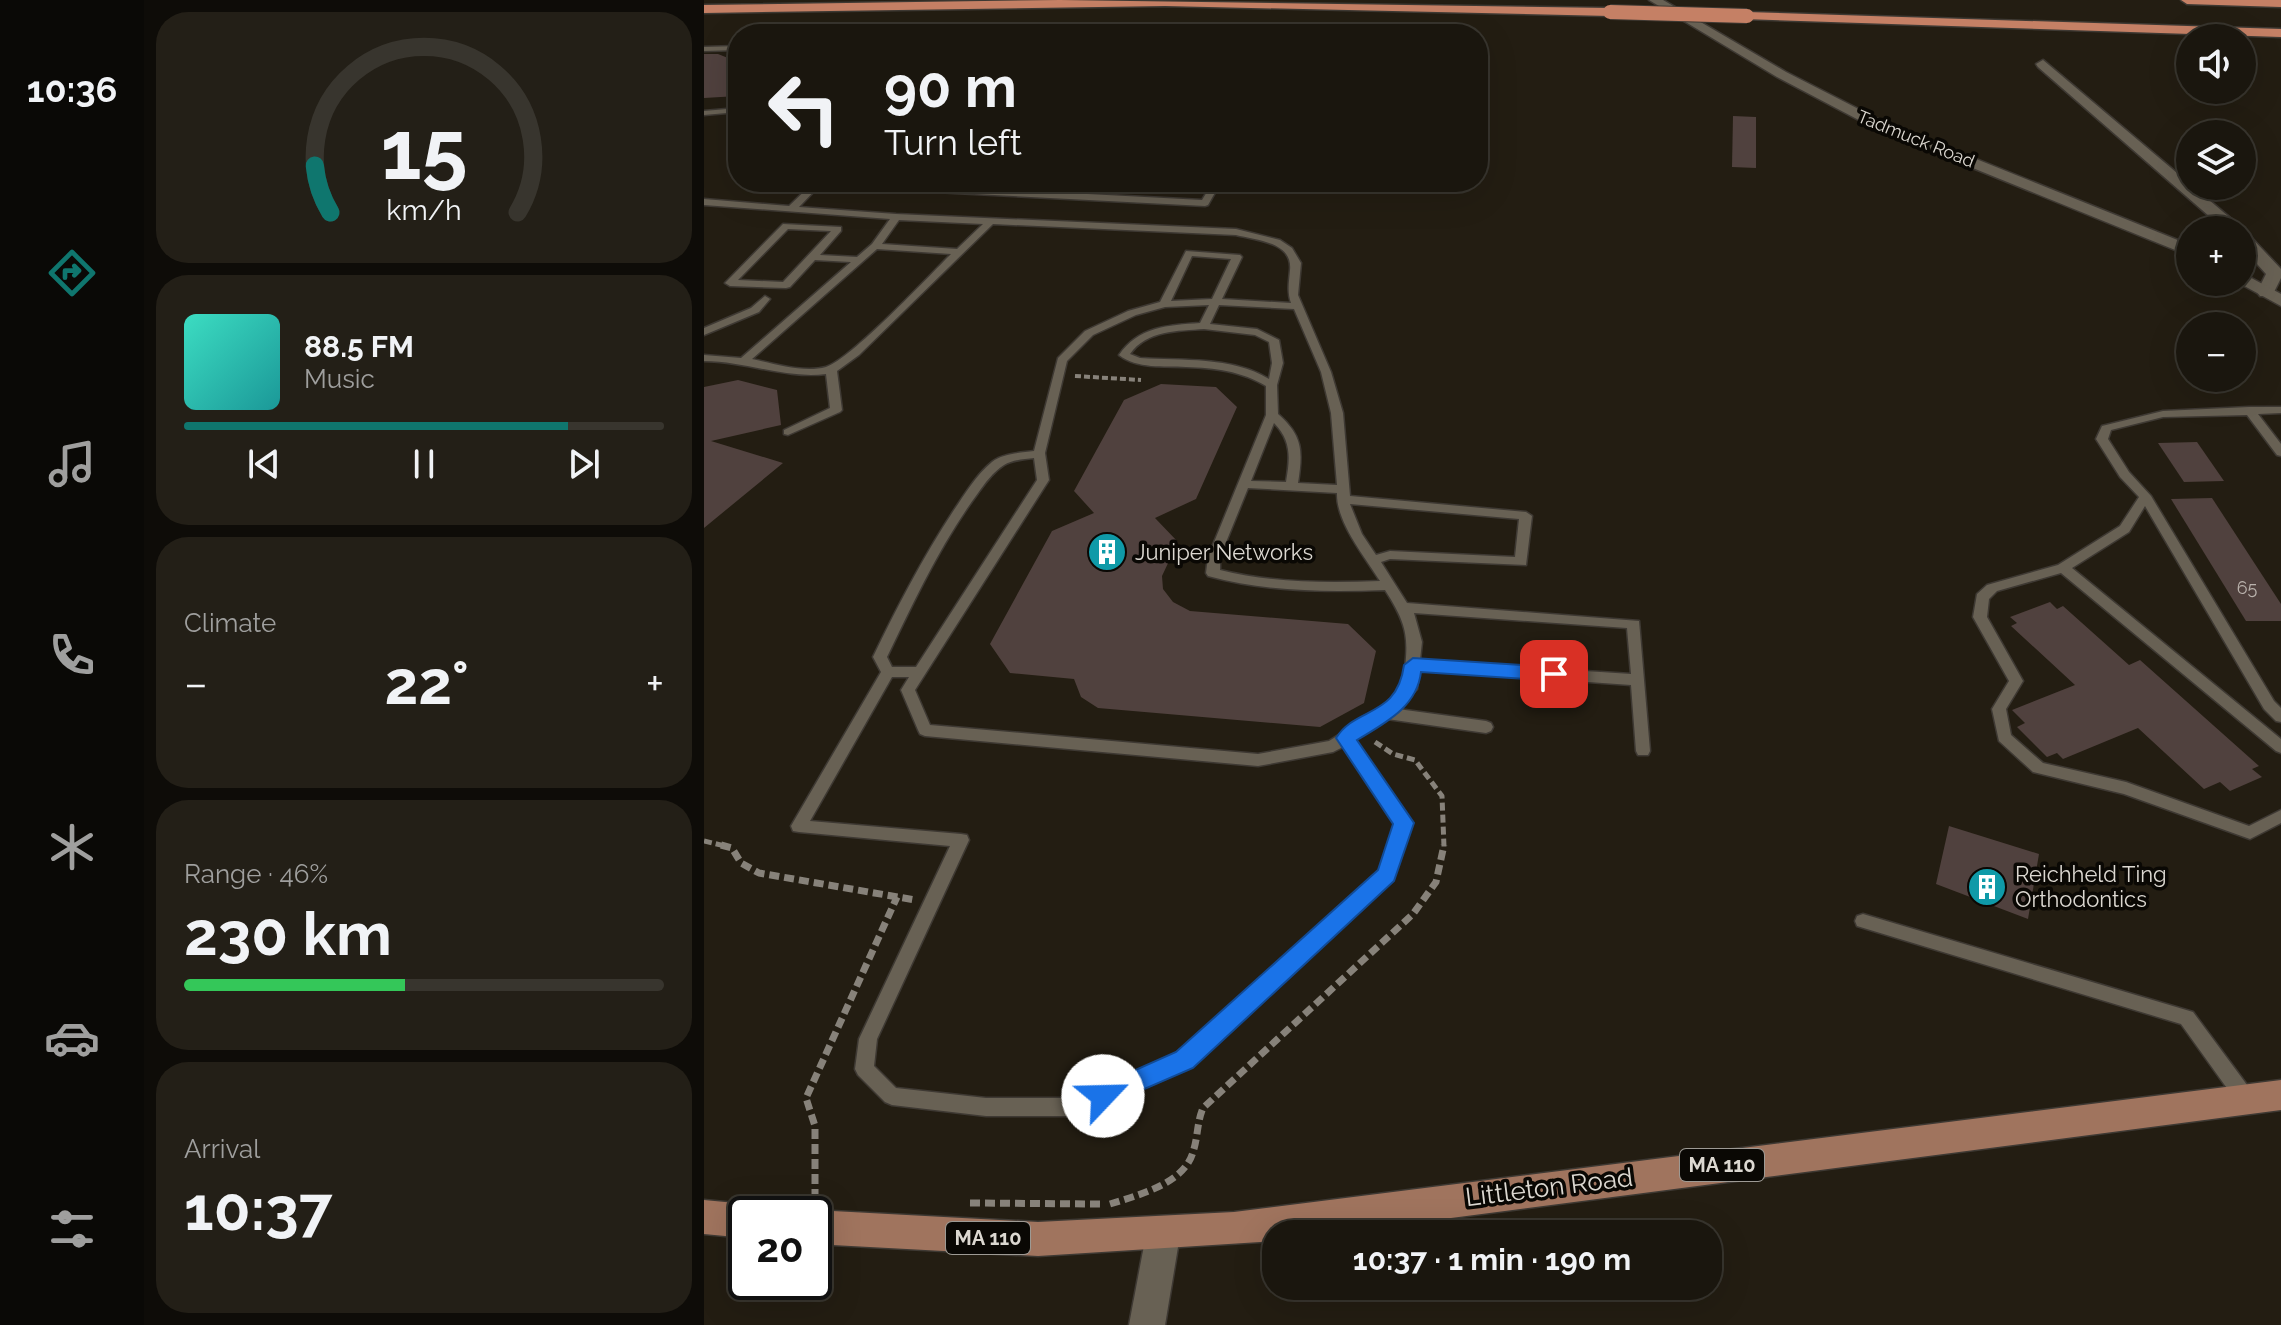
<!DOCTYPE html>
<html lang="en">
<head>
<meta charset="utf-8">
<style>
	body { margin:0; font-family:Raleway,sans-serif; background:#231f17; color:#f1f3f6; height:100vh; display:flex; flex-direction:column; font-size:30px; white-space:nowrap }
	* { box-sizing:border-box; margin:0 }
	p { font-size:26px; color:#9f9f9e }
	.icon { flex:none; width:44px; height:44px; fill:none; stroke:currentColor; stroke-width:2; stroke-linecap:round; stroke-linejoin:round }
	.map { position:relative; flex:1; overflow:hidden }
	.sheet { display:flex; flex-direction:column; gap:12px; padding:12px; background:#0e0c08; width:560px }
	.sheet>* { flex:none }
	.top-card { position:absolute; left:24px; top:24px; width:760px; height:168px; border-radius:32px; box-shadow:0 8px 32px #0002,0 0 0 2px #38352e; background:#1a160e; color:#f1f3f6; overflow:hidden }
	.tools { position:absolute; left:1472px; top:24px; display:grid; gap:16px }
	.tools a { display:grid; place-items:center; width:80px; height:80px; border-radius:50%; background:#1a160e; box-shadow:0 8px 32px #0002,0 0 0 2px #38352e; font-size:40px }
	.speed { position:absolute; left:24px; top:1196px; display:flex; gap:16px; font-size:40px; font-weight:700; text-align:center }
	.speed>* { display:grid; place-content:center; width:104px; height:104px; border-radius:50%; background:#1a160e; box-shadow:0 8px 32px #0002,0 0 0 2px #38352e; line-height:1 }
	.speed .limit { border:4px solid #111; border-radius:12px; background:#fff; color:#111 }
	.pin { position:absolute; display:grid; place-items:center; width:68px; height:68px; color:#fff; margin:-34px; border-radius:16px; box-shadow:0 4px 12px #0006 }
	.me { position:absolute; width:88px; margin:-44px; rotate:66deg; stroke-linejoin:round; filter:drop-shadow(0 0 6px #0008) }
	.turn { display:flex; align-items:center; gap:28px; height:168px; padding:0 24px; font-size:36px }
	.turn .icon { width:104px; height:104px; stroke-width:2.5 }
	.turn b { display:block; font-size:56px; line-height:68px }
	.big { font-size:60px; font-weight:700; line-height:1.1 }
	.sheet .card { flex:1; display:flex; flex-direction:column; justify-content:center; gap:12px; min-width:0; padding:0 28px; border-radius:32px; background:#231f17 }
	.sheet .dial { align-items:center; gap:0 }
	.dial svg { height:208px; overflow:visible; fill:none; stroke:#38352e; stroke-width:7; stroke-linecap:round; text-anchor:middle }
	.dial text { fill:#f1f3f6; stroke:none }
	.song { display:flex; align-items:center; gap:24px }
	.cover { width:96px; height:96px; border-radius:12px; background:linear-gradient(135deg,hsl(170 70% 55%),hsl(180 70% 35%)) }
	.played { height:8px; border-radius:4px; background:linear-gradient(90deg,#0f766e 80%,#38352e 80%) }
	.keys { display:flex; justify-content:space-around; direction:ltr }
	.heat { display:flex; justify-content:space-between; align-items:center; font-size:44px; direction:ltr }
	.charge { height:12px; border-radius:6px; background:linear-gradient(90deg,#34c759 46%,#38352e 0) }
	.trip { position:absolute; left:558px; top:1220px; width:460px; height:80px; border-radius:32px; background:#1a160e; box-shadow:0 8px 32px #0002,0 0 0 2px #38352e; font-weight:700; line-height:80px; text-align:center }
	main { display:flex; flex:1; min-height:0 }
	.dock { display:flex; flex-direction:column; width:144px; justify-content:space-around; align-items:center; background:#0a0906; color:#9f9f9e }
	.dock .icon { width:56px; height:56px }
	.dock .on { color:#0f766e }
	.dock b { font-size:36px; color:#f1f3f6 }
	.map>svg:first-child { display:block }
</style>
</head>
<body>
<main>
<nav class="dock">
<b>10:36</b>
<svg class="icon on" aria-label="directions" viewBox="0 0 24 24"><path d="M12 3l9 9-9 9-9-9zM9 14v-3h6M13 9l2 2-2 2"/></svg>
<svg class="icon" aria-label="music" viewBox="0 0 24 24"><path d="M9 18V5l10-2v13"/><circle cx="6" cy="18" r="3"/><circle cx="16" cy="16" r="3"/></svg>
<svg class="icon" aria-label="phone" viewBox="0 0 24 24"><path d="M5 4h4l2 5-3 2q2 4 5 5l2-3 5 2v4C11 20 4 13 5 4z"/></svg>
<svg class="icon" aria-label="climate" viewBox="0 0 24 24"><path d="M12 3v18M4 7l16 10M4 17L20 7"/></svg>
<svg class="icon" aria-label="car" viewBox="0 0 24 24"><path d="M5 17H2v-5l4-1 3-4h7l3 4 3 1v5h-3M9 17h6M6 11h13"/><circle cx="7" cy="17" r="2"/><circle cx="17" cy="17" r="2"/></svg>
<svg class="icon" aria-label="filters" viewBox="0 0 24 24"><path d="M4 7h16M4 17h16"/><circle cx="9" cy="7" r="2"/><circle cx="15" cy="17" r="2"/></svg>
</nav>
<section class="sheet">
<div class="card dial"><svg viewBox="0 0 100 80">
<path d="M14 69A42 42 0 1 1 86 69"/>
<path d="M14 69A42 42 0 0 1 8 51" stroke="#0f766e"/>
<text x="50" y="56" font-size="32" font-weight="700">15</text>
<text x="50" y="72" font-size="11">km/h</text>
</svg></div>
<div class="card">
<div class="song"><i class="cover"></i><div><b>88.5 FM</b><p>Music</p></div></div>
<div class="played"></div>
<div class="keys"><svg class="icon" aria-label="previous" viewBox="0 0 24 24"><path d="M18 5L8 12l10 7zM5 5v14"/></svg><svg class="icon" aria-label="pause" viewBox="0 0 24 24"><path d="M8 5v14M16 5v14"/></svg><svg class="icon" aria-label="next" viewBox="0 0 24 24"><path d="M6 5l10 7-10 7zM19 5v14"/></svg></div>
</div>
<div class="card"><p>Climate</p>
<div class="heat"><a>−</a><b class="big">22°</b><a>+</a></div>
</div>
<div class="card"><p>Range · 46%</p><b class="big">230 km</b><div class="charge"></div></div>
<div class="card"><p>Arrival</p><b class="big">10:37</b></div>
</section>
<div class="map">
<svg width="1577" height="1325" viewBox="0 0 1577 1325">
	<rect width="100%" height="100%" fill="#231d12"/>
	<g fill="#50413e">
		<path d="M0 54H14L34 62V96L0 98Z"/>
		<path d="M1029 116 1052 117V168L1028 167Z"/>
		<path d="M34 380 73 390 77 425 7 441 79 463 0 528V387Z"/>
		<path d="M457 384 512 387 533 407 492 499 451 518 474 542 458 576 459 589 469 602 486 611 644 624 672 651 660 703 616 727 394 708 377 697 370 679 306 673 286 644 348 531 390 513 370 491 420 400Z"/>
		<path d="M1493 442 1520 481 1480 482 1454 443Z"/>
		<path d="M1508 498 1577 604V621H1542L1467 499Z"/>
		<path d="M1346 602 1353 609 1359 606 1425 665 1436 660 1555 766 1548 769 1558 777 1526 791 1516 782 1500 789 1434 728 1359 759 1353 753 1343 757 1313 727 1321 723 1308 710 1371 685 1307 626 1313 623 1306 617Z"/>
		<path d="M1245 826 1335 854 1324 919 1232 884Z"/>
	</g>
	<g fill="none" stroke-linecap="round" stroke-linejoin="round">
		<defs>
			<g id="service">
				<path d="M34 46V50L0 51V47Z"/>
				<path d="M34 108V112L0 115V111Z"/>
				<path d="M110 182H119L95 207 192 214 532 229 576 240 588 248 597 263 594 295 627 372 639 413 646 496 822 512 828 516 822 565 686 559 677 562 703 603 935 621 946 751 944 755H934L932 751 927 685 715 670 713 689 694 709 782 721 787 723 789 727 787 731 782 733 683 719 650 740 708 823 689 880 487 1066 374 1116H282L188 1105 181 1102 154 1075 151 1069 155 1039 246 846 95 832 89 831 87 826 177 672 169 657C193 607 219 557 250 510 261 494 272 475 288 462 299 453 317 453 330 451L354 358 381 331 424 311 456 302 482 251 536 255 538 257 518 299 587 303C583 292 585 282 586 270 589 242 552 240 532 235L289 224 155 355 133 371 138 410 136 412 84 435 80 434V430L126 408 122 374C81 379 41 361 0 361V355L37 358 147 262 111 260 86 287 82 288 26 286 21 283 79 224 137 227V231L116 255 153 257 168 244 186 219 0 205V199L85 206ZM195 220 279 224 253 249 178 244ZM84 229 127 231 79 282 34 280ZM173 249 247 254C225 276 146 360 122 367 100 373 70 364 48 359ZM488 256 527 259 508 299 467 301ZM505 305 496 323C464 325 434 327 415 355 433 369 460 366 482 367 511 368 537 371 562 386V415L504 557 502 573 504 576C563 592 621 592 681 590 707 630 704 641 699 687L676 709 625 741 554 754 226 725 211 690 345 480 341 453 363 361 389 335 432 315 461 307ZM515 305 590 309 617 372 627 413 633 485 594 483C599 451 599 436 574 414L573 385 579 363 575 340 553 329 506 324ZM500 329 551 335 565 342 568 363 565 379C527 356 478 361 436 358L426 354C443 330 474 331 500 329ZM570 423C588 441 586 459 582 482L547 481ZM330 458 333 480 212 667H188L183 657C210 601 237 543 274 493 281 483 289 472 300 465 308 460 320 459 330 458ZM544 488 633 493C632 522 661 557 676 581 622 583 568 583 516 570V557ZM646 504 815 519 811 557 686 551 672 555 658 534ZM710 613 923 628 927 674 716 660 718 642ZM188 677H205L197 690 214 730 216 734 221 736 554 766 629 752 639 747 692 824 676 871 475 1054 373 1098H282L192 1088 170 1066 173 1039 265 840 263 835 257 834 106 821Z"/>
				<path d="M152 182 498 200 509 182H517L504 205 501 206 154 188 150 185Z"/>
				<path d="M61 296 66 299 55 312 0 335V328L47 308Z"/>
				<path d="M1545 407H1577V413L1554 414 1577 444V456L1573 455 1543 415 1459 417 1407 430 1404 439 1425 472 1447 496 1570 701 1577 708V722L1572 721 1560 709 1441 506 1425 532 1368 568 1577 739V753L1572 751 1357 573 1293 591 1285 599 1283 617 1319 681 1302 709 1307 735 1339 763 1422 782 1545 826 1577 810V823L1546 839 1420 794 1329 772 1295 741 1288 709 1305 681 1269 617 1273 594 1283 585 1354 565 1416 526 1435 497 1416 477 1392 439 1398 426 1459 411Z"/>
				<path d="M1159 914 1489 1012 1549 1093 1551 1099 1549 1105 1542 1108 1535 1105 1477 1024 1153 926 1151 921 1153 916Z"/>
			</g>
			<g id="minor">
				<path d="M1339 60 1537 227 1539 230 1538 232 1521 230 1334 67 1332 64Z"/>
				<path d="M1538 232 1544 234 1577 269V278L1568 296H1556L1553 292 1562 274 1538 247Z"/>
				<path d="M459 1218 471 1223 476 1235 461 1325H425L442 1235 447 1223Z"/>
			</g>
			<g id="tertiary">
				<path d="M945 0H959L1082 72 1180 122 1486 245V256L1170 128 1073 77Z"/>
				<path d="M1538 273 1577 294V306L1533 282H1538Z"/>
			</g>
			<g id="primary">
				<path d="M1577 1080V1110L624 1234H572V1241L334 1256 110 1244V1214H100L110 1210 334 1222 530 1212Z"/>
				<path d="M0 1200 42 1204 54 1209 56 1214H42V1238L0 1234Z"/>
			</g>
			<g id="motorway">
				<path d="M356 0 906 8 912 12 906 16 461 6 0 13V5Z"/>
				<path d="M1477 0H1577V7L1483 4Z"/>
				<path d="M1043 12 1577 29V37L1039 19 1037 16Z"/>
			</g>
		</defs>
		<use href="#service" stroke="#3e3933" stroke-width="3"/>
		<use href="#minor" stroke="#3e3933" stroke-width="3"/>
		<use href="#tertiary" stroke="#3e3933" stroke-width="3"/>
		<use href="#primary" stroke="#3e3933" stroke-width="3"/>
		<use href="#motorway" stroke="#3e3933" stroke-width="3"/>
		<path stroke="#87827a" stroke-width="4" stroke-dasharray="6 3" stroke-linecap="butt" d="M371 376 437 380"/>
		<g stroke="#87827a" stroke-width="5" stroke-dasharray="8 4" stroke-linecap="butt">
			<path d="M671 742 689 754 711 760 738 796 740 847"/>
			<path d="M0 841 25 847"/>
		</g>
		<g stroke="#87827a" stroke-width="7" stroke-dasharray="10 5" stroke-linecap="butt">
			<path d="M17 845 28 848 37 863 55 873 211 900"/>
			<path d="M111 1199V1126L102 1098 193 897"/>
			<path d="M266 1203 396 1204"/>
			<path d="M406 1204C434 1195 480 1184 489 1152 494 1137 493 1122 499 1108L709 914 732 882 740 845"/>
		</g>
		<use href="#service" fill="#686154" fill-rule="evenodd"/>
		<use href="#minor" fill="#686154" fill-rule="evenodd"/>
		<use href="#tertiary" fill="#686154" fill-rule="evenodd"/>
		<use href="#primary" fill="#a0745e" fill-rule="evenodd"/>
		<use href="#motorway" fill="#c58065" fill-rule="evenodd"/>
		<defs>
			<path id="motorway-bridge" d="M906 12 1043 16"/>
		</defs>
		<use href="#motorway-bridge" stroke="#3e3933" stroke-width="16" stroke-linecap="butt"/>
		<use href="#motorway-bridge" stroke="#c58065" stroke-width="14"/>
	</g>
	<path fill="#1a73e8" stroke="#114b97" stroke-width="2" d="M709 658 850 667 859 674 850 681 717 672C713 707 681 723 653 740L710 823 690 881 489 1068 399 1107 391 1104 387 1096 391 1088 472 1052 674 870 689 824 632 738C652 706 693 718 700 665Z"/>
	<defs>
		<symbol id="building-disc" viewBox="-11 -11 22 22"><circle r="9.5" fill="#0f9aa8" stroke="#0a0804"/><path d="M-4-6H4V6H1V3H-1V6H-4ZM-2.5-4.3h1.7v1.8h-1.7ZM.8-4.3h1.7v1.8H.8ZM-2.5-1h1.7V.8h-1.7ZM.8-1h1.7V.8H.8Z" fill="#fff"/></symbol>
	</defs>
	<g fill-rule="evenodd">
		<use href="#building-disc" x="381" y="530" width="44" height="44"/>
		<use href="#building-disc" x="1261" y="865" width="44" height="44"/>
	</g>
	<g text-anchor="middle" stroke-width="7" stroke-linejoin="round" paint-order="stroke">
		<g font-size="18" fill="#dcd8d1" stroke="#0a0804">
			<text transform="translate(1212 139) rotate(22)" y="6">Tadmuck Road</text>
		</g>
		<g font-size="18" fill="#b9b2ac">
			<text x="1543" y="594">65</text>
		</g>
		<g fill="#0a0804" stroke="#9d9a94" stroke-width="2">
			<rect x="976" y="1149" width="84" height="32" rx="6"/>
			<rect x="242" y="1222" width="84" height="32" rx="6"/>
		</g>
		<g font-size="20" font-weight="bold" fill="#dcd8d1">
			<text x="1018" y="1172">MA 110</text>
			<text x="284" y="1245">MA 110</text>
		</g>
		<g font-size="22" fill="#dcd8d1" stroke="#0a0804" text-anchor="start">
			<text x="431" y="560">Juniper Networks</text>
			<text x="1311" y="882">Reichheld Ting<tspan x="1311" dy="25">Orthodontics</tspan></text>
		</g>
		<g font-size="26" fill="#dcd8d1" stroke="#0a0804">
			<text transform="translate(845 1187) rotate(-7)" y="9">Littleton Road</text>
		</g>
	</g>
</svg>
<div class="tools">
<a><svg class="icon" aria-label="sound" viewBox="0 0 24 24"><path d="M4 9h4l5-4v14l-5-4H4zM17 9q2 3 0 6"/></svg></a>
<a><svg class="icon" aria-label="layers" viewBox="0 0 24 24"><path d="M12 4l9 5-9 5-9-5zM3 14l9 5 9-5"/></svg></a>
<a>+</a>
<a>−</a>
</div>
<div class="speed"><div class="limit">20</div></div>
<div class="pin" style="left:850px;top:674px;background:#d93025"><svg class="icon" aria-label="arrive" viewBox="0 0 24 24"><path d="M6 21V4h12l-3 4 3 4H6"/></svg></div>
<svg class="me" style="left:399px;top:1096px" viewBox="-20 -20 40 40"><circle r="19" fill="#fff"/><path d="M0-13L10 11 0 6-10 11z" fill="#1a73e8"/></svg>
<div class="trip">10:37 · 1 min · 190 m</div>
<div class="top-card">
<div class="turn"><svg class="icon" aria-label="left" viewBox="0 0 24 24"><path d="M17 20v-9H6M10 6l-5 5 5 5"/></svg><div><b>90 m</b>Turn left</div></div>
</div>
</div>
</main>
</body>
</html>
